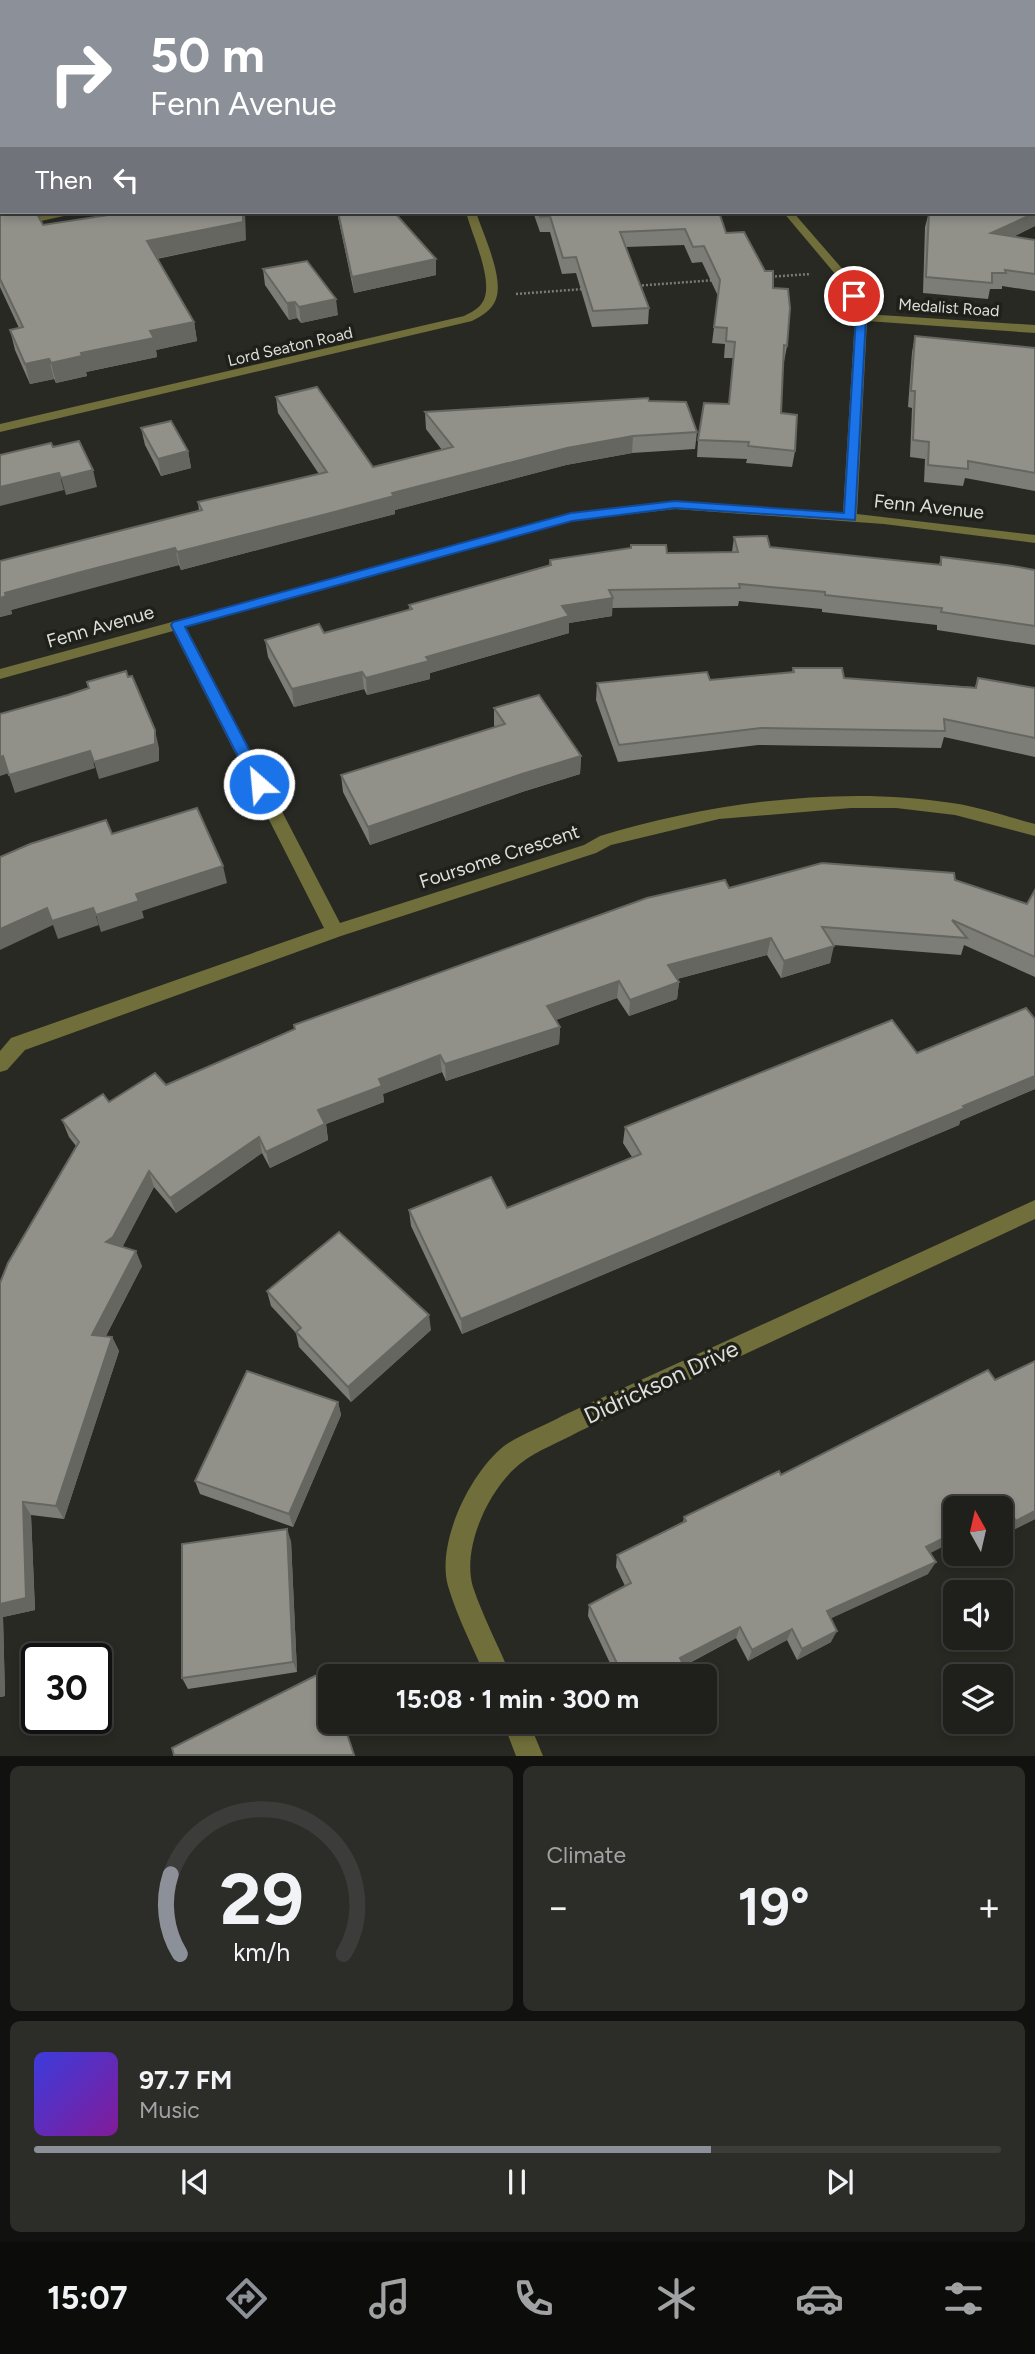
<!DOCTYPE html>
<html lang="en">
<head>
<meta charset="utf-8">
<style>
	body { margin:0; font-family:Figtree,sans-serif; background:#2c2c28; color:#f1f3f6; height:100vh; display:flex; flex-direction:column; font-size:26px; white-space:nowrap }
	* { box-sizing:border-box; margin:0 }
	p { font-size:23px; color:#a1a2a3 }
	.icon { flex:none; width:38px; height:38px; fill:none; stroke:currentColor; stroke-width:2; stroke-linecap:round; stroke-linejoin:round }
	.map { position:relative; height:1756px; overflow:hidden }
	.sheet { display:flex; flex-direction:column; gap:10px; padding:10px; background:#11110f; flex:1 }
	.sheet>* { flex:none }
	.banner { position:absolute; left:0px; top:0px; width:1036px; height:214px; box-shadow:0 4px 10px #0003,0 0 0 2px #3c3d3a; background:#8c9099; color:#fff; overflow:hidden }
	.needle { width:46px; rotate:352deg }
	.buttons { position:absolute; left:943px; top:1496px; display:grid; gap:14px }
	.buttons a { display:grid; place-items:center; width:70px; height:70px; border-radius:10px; background:#1f1f1b; box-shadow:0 4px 10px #0003,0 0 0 2px #3c3d3a; font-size:35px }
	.speed { position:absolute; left:21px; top:1643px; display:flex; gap:14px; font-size:35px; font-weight:700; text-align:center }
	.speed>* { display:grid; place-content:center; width:91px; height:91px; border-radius:50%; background:#1f1f1b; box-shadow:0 4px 10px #0003,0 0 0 2px #3c3d3a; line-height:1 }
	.speed .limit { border:4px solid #111; border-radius:10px; background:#fff; color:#111 }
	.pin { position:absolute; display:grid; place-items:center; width:60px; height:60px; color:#fff; margin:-30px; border:4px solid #fff; border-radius:50%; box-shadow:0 2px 7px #0007 }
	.me { position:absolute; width:77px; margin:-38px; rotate:333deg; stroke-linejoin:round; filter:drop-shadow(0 0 5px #0008) }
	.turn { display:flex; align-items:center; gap:24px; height:147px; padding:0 35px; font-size:32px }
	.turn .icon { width:91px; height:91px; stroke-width:2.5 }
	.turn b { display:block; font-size:49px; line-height:60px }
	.then { display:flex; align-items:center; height:66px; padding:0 35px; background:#0003; gap:14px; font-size:26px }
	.big { font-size:52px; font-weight:700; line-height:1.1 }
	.sheet .card { flex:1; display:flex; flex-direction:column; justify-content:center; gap:10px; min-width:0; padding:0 24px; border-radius:10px; background:#2c2c28 }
	.sheet .dial { align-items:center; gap:0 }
	.dial svg { height:182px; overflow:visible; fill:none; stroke:#3c3d3a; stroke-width:7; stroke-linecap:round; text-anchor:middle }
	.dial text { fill:#f1f3f6; stroke:none }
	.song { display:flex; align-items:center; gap:21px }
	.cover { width:84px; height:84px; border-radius:10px; background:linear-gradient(135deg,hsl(240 70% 55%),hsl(290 70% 35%)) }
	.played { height:7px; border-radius:4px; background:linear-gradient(90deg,#8c9099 70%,#3c3d3a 70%) }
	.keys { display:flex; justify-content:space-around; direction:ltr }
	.heat { display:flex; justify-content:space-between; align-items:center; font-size:38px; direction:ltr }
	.sheet .tiles { flex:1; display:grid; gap:10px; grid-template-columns:1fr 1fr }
	.card:last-child { grid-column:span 2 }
	.trip { position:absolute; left:318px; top:1664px; width:399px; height:70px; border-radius:10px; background:#1f1f1b; box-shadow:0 4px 10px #0003,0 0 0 2px #3c3d3a; font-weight:700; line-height:70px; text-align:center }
	.tab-bar { display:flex; height:112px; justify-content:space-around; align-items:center; background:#0c0c0b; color:#a1a2a3 }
	.tab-bar .icon { width:49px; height:49px }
	.tab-bar .selected { color:#8c9099 }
	.tab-bar b { font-size:32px; color:#f1f3f6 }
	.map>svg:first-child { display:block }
</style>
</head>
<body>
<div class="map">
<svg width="1035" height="1756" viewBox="0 0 1035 1756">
	<rect width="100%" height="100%" fill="#292924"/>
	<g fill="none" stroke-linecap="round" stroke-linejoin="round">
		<g stroke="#7a7a76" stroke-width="2.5" stroke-dasharray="2 2" stroke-linecap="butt">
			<path d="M767 277 811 274"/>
			<path d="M634 286 716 280"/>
			<path d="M516 294 584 289"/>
		</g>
		<g fill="#706e3a" fill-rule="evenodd">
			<path d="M604 0H612L603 2Z"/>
			<path d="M888 0H896L887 2Z"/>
			<path d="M62 212H82L0 230V224Z"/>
			<path d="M466 212H476C483 234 504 277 496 299 492 310 482 316 472 321L0 432V424L464 316C470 313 478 309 482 303 496 284 471 233 466 212Z"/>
			<path d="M783 212H793L845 272 865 314 1035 325V333L867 321 857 514 1035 535V543L884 524 675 509 571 521 186 627 340 923 584 845 600 836C708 803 841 785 952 803 980 807 1008 817 1035 824V836L955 815 896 808H851L719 819 611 845 596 853 341 936 25 1050 7 1070 0 1072V1051L11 1038 324 928 173 631 0 679V669L571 513 675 501 843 513 855 317 836 275Z"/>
			<path d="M1035 1200V1219L578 1432C560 1442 538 1450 521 1463 490 1487 461 1547 473 1587 483 1617 499 1647 511 1676H485C473 1647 457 1617 448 1586 436 1543 470 1473 504 1446 521 1434 544 1426 562 1416Z"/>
			<path d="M503 1722H529L543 1756H516Z"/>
		</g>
	</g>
	<g fill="#7d7d77">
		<path d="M0 0 2 2V212L43 225 246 240 157 259 194 322 197 341 156 350 157 357 86 372 87 376 56 383 54 379 30 384 15 350 10 330 19 328 0 287Z"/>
		<path d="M123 0H245L237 2H123Z"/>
		<path d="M1035 165V226L1013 237 1035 240V291L1002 286V289H990L988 299 923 293 925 227 929 212Z"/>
		<path d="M337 212H409V213L395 214 436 259V275L354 293Z"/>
		<path d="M533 212H703V215L726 233 773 288 787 346 784 362H783L781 413 795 451 792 467 746 463 747 459 697 457 698 440 729 404 733 358H724L725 344 712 343 718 296 702 262 692 263 684 245 626 247 649 308 648 324 592 327 576 273 562 274 550 232H540Z"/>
		<path d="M263 269 338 315 301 323 297 318 289 320 265 285Z"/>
		<path d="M915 336 1035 348V491L965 478 963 486 924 482 925 459 910 457 912 408 908 407 912 352Z"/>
		<path d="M276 397 373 467 442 450 426 429 425 412 649 401 697 432 695 449 632 453 566 465 395 510V514L329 531 181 570 179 565 85 589 11 610 12 614 0 617V561L199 511 198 502 319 474 278 413Z"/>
		<path d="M141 428 188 451 191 468 161 476 145 445Z"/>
		<path d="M734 537 770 547 939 565 941 557 1035 570V645L937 630V625L822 612V609L739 601 738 606 612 608V616L569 623V633L430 673V679L367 695 364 689 294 707 268 657 265 640 324 633 409 610V605L549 565 550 560 667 553 732 552Z"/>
		<path d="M793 668 844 678 975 687 978 678 1035 688V757L944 737 941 748 758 745 618 762 596 700 597 683 710 680 792 672Z"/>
		<path d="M494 708 581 756 580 774 522 792 370 845 343 792 341 775 495 727 494 725Z"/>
		<path d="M955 880 1027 904 1035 890V977L964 945 961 955 833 945 830 963 781 978 767 955 677 979 679 982 677 999 629 1016 617 998 556 1020 560 1027 559 1044 446 1081 442 1072 383 1094 384 1102 326 1124 328 1140 270 1168 262 1153 176 1213 154 1187 122 1247 142 1266 106 1336 112 1337 119 1351 64 1519 31 1515 35 1610 3 1617 5 1696 0 1697V1283L76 1146 69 1137 62 1120 109 1102 166 1085 294 1029V1025L729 888Z"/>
		<path d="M1035 1019V1089L960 1121 959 1125 462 1334 411 1226 409 1210 507 1208 632 1157 623 1143 625 1127 917 1053Z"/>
		<path d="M267 1291 431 1330 351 1402 299 1347 296 1333 271 1306Z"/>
		<path d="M988 1370 1035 1519 1007 1533 1001 1524V1508L930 1553 928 1574 830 1618 831 1642 797 1660 787 1640 748 1661 736 1638 684 1666 689 1676H616L588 1616 589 1605 625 1586 616 1567 617 1555 683 1522 684 1517 781 1475Z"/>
		<path d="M338 1402 341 1415 293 1527 200 1494 195 1481Z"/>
		<path d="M291 1541 297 1672 188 1689 182 1678Z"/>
	</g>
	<g fill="#666661">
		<path d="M231 0H245L237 2H232Z"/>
		<path d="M519 0H536L534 2H517Z"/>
		<path d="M0 202H2V212L0 221Z"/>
		<path d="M243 212H245L246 240 150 260 147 241Z"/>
		<path d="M1035 213V226L987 249 991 233Z"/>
		<path d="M436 259V275L354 293 352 277Z"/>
		<path d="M336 299 338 315 301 323 299 307Z"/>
		<path d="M295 302 297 318 289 320 287 303Z"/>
		<path d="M194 322 197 341 156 350 157 357 86 372 87 376 56 383 51 363 150 331Z"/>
		<path d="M49 359 54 379 30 384 25 364Z"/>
		<path d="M633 436 632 453 566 465 395 510V514L181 570 177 552 392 493 567 448Z"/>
		<path d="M188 451 191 468 161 476 158 459Z"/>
		<path d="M93 470 97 487 66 495 61 478Z"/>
		<path d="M59 473 64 490 0 506V487Z"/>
		<path d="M175 548 179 565 11 610 12 614 0 617V598L5 593Z"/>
		<path d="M613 598 612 616 569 623V633L430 673V679L367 695 366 678 426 657 562 606Z"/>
		<path d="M362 672 364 689 294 707 292 689Z"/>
		<path d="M155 730 159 748V761L99 779 94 762Z"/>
		<path d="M90 751 95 768 15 793 9 775Z"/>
		<path d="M3 756 9 773 0 776V757Z"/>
		<path d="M581 756 580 774 522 792 370 845 368 827 522 774Z"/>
		<path d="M223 866 227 883 142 911 144 918 101 932 96 915 136 894Z"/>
		<path d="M47 908H93L99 925 58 939 53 925 0 950V929Z"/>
		<path d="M771 938 767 955 666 982 668 965Z"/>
		<path d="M834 946 830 963 781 978 784 961Z"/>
		<path d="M619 981 617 998 547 1023V1006Z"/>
		<path d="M679 982 677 999 629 1016 630 1000Z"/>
		<path d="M560 1027 559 1044 446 1081 445 1064Z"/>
		<path d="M440 1055 442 1072 383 1094 384 1102 326 1124 328 1140 270 1168 266 1152 318 1110 379 1079Z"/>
		<path d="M1035 1076V1089L960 1121 959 1125 462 1334 461 1319Z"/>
		<path d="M259 1137 262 1153 176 1213 170 1198Z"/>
		<path d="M149 1171 154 1187 120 1252 106 1242Z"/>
		<path d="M136 1251 142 1266 99 1349 92 1335Z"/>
		<path d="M429 1315 431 1330 351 1402 348 1387Z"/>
		<path d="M112 1337 119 1351 64 1519 56 1506Z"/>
		<path d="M338 1402 341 1415 293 1527 289 1514Z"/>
		<path d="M23 1502 31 1515 35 1610 3 1617 5 1696 0 1697V1604Z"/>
		<path d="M1035 1511V1519L1007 1533 1016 1521Z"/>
		<path d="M287 1529 291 1541 297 1672 293 1662Z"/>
		<path d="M956 1532V1540L919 1559 926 1547Z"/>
		<path d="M936 1562 928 1574 821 1623 827 1611Z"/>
		<path d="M740 1627 736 1638 677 1669 680 1658Z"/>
		<path d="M792 1629 787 1640 748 1661 752 1650Z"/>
		<path d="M837 1631 831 1642 797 1660 802 1649Z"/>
	</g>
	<g fill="#91918a" stroke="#666661" stroke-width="2">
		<path d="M0 0H3L4 2H2V130L0 126Z"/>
		<path d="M466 0H519L517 2H463Z"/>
		<path d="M649 0H829L828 2H647Z"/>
		<path d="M948 0H1006L1005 2H947Z"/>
		<rect x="0" y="134" width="2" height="68"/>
		<path d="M1034 165 1035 213 991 233 1035 240V274L1005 270 1006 273H992V283L926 277 929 212H1034Z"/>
		<path d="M0 212H36L43 225 128 212H243V222L147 241 194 322 150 331 154 338 81 353 82 356 51 363 49 359 25 364 10 330 23 327 0 279Z"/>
		<path d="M338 212H394L436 259 352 277Z"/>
		<path d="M539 212H703L702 215H720L726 233 744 232 765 271H773V288L788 289 790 308 787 346 784 345 781 413 797 415 795 451 748 446 749 442 698 440 704 403 729 404 735 342 726 341 727 328 714 327 720 280 704 246 693 247 685 229 620 232 649 308 593 311 576 257 563 258 550 216 540 217Z"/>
		<path d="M307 261 336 299 299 307 295 302 287 303 263 269Z"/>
		<path d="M915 336 1035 348V473L968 461V469L928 465 929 442 913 440 915 391H911Z"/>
		<path d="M317 387 373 467 453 447 425 412 648 398 649 401 686 402 697 432 633 436 567 448 392 493 394 496 327 514 177 552 175 548 81 572 5 593 6 596 0 598V561L202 510 198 502 327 472 276 397Z"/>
		<path d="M171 421 188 451 158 459 141 428Z"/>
		<path d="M79 441 93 470 61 478 59 473 0 487V455L51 443 53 447Z"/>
		<path d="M767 536 770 547 941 565V557L1013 566 1035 570V626L941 612 942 608 825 595V592L739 584 740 588 609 590 613 598 562 606 569 616 426 657 429 661 366 678 362 672 292 689 265 640 319 624 324 633 412 609 409 605 551 565 550 560 631 548V545H666L667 553 738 552 734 537Z"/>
		<path d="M793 668H842L844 678 976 688 978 678 1035 688V738L944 719 945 731 761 728 619 745 597 683 707 672 710 680 794 672Z"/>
		<path d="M126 671 128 677 132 676 155 730V744L94 762 90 751 9 775 3 756 0 757V714L68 695 89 688 87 682Z"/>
		<path d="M539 695 581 756 522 774 368 827 341 775 505 724 494 708Z"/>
		<path d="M197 808 223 866 136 894 139 901 96 915 93 908 52 921 47 908 0 929V857L30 844 106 820 112 834Z"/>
		<path d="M822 863 954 873 955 880 1027 904 1035 890V957L952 920 967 938 822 927 834 946 784 961 771 938 668 965 679 982 630 1000 619 981 547 1006 560 1027 445 1064 440 1055 379 1079 382 1086 318 1110 325 1124 266 1152 259 1137 170 1198 149 1171 113 1237 106 1242 136 1251 92 1335 112 1337 56 1506 23 1502 26 1598 0 1604V1283L8 1263 79 1142 62 1120 103 1094 109 1102 155 1073 166 1085 295 1029 294 1025 647 898 725 880 729 888Z"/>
		<path d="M1026 1008 1035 1019V1076L963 1106 965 1108 461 1319 409 1210 491 1177 507 1208 641 1154 625 1127 892 1020 917 1053Z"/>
		<path d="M339 1232 429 1315 348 1387 296 1332 301 1328 267 1291Z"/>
		<path d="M1035 1361V1511L1016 1521 1006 1506 1000 1508H956V1532L926 1547 936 1562 827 1611 837 1631 802 1649 792 1629 752 1650 740 1627 680 1658 689 1676H623L589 1605 631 1583 617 1555 686 1521 684 1517 779 1471 781 1475 988 1370 995 1380Z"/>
		<path d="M247 1371 338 1402 289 1514 195 1481Z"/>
		<path d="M287 1529 293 1662 182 1678V1544Z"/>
		<path d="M325 1671 331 1686V1722H343L354 1755H174L172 1748Z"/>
	</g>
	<path fill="#1a73e8" stroke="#114b97" stroke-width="2" d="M850 294H858L866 317 855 520 675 508 572 521 185 627 267 784 265 788H254L171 625 173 622 571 513 675 501 844 513 856 317 849 304Z"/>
	<g text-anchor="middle" stroke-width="7" stroke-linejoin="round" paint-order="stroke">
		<g font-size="16" fill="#dededa" stroke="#20201a">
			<text transform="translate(949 307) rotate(4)" y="6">Medalist Road</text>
			<text transform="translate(290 346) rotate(-13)" y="6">Lord Seaton Road</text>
		</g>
		<g font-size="19" fill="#dededa" stroke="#20201a">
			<text transform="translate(929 506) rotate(6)" y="7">Fenn Avenue</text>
			<text transform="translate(100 626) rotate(-16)" y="7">Fenn Avenue</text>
			<text transform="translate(499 856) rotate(-18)" y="7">Foursome Crescent</text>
		</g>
		<g font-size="23" fill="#dededa" stroke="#20201a">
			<text transform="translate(661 1382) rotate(-25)" y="8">Didrickson Drive</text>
		</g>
	</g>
</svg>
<div class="buttons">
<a><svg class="needle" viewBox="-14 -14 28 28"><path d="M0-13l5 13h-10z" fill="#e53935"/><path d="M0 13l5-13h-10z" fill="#a1a2a3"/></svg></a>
<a><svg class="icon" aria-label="sound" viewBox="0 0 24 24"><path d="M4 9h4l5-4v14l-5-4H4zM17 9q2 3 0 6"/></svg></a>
<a><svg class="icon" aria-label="layers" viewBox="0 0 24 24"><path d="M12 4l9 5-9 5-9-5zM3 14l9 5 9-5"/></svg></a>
</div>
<div class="speed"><div class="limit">30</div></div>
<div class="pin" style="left:854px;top:296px;background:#d93025"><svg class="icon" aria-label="arrive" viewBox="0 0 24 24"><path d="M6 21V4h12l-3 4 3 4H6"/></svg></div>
<svg class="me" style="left:259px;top:784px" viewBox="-20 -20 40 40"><circle r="17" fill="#1a73e8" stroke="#fff" stroke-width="3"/><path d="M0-11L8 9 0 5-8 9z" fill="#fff"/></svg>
<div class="trip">15:08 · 1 min · 300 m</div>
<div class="banner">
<div class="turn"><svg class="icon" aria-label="right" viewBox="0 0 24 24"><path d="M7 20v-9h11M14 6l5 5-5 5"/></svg><div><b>50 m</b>Fenn Avenue</div></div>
<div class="then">Then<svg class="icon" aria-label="left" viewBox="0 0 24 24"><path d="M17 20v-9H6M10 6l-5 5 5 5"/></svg></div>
</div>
</div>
<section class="sheet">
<div class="tiles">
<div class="card dial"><svg viewBox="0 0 100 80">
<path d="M14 69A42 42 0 1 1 86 69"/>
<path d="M14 69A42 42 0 0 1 10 34" stroke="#8c9099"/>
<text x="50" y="56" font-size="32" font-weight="700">29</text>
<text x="50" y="72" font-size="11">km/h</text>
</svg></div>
<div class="card"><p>Climate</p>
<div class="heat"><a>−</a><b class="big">19°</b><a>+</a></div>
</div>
<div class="card">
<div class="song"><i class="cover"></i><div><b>97.7 FM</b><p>Music</p></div></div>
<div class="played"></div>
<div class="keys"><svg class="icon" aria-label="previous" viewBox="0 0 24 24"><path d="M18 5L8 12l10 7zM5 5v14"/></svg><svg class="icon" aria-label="pause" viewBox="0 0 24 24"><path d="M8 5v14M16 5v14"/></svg><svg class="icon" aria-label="next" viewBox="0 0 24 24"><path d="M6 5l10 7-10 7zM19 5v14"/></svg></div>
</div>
</div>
</section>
<nav class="tab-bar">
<b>15:07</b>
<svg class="icon selected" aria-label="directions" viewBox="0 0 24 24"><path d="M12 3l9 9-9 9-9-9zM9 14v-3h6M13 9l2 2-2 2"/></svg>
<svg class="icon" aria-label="music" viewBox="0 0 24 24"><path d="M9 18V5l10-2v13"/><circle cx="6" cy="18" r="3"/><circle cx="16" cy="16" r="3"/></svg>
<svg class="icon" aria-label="phone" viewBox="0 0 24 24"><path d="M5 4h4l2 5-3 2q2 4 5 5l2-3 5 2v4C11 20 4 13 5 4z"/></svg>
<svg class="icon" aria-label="climate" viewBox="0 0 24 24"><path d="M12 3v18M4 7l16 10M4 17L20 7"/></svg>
<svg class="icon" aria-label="car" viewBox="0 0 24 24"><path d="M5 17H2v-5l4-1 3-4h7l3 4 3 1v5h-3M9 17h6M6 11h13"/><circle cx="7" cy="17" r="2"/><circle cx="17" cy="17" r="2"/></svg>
<svg class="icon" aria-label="filters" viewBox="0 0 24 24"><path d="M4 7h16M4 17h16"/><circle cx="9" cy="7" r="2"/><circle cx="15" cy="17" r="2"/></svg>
</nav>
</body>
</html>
